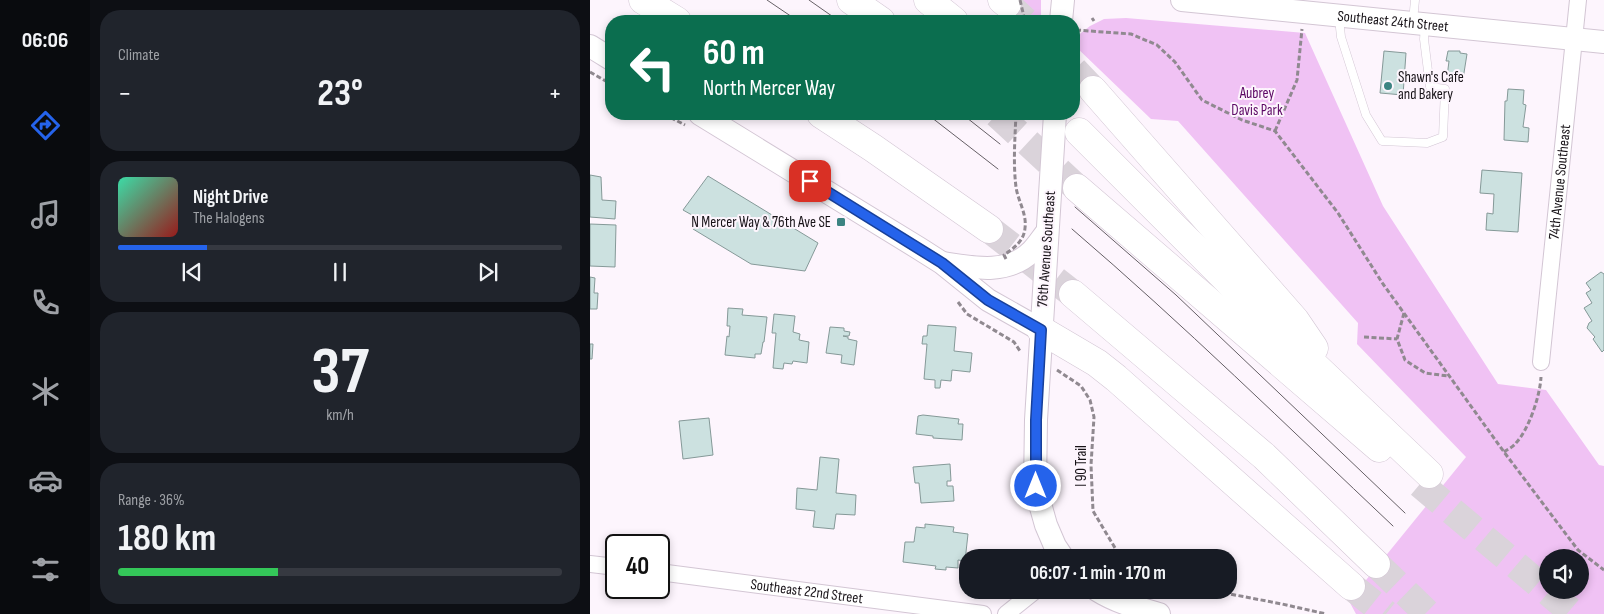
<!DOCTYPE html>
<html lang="en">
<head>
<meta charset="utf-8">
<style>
	body { margin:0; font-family:"Sofia Sans Condensed",sans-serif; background:#20242c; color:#f1f3f6; height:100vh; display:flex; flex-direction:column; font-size:19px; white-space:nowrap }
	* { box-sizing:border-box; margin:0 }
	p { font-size:16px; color:#9ea1a6 }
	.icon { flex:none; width:28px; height:28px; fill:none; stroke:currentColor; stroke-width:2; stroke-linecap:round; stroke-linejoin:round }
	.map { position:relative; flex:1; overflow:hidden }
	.sheet { display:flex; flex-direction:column; gap:10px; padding:10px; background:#0d0f14; width:500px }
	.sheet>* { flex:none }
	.guide { position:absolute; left:15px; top:15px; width:475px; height:105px; border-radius:20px; box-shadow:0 2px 8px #0003; background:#0b6e4f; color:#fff; overflow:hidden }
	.controls { position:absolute; left:949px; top:549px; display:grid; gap:10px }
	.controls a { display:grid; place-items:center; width:50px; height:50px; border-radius:50%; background:#171b24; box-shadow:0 2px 8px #0003; font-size:25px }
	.speed { position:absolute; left:15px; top:534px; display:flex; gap:10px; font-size:25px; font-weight:700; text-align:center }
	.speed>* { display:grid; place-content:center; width:65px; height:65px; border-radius:50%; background:#171b24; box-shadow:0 2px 8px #0003; line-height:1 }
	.speed .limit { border:2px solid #111; border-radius:8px; background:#fff; color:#111 }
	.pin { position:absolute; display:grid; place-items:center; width:42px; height:42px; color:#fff; margin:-21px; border-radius:10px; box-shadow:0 2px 8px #0006 }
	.me { position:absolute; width:55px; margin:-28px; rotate:0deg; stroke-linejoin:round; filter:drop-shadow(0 0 4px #0008) }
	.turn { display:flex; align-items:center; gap:18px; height:105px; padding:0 15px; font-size:22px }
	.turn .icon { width:65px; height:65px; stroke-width:2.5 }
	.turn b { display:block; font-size:35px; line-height:42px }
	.big { font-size:38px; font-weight:700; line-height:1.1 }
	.sheet .widget { flex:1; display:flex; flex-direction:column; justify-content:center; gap:8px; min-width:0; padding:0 18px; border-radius:20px; background:#20242c }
	.sheet .dial { align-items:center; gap:0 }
	.dial b { font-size:65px; line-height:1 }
	.song { display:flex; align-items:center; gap:15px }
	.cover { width:60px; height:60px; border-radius:8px; background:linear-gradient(135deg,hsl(160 70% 55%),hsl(0 70% 35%)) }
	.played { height:5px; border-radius:2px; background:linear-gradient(90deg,#2563eb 20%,#363941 20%) }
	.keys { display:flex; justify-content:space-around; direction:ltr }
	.heat { display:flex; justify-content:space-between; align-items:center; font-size:28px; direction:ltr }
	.charge { height:8px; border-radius:4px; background:linear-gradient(90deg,#34c759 36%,#363941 0) }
	.trip { position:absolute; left:369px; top:549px; width:278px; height:50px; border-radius:20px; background:#171b24; box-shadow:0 2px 8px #0003; font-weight:700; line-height:50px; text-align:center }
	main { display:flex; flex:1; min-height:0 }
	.tab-bar { display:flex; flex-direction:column; width:90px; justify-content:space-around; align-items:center; background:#090b0e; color:#9ea1a6 }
	.tab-bar .icon { width:35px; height:35px }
	.tab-bar .on { color:#2563eb }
	.tab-bar b { font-size:22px; color:#f1f3f6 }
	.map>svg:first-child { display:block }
</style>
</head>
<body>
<main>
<nav class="tab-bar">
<b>06:06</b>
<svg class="icon on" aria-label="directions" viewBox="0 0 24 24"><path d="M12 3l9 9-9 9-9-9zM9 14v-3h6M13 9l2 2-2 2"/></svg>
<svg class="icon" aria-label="music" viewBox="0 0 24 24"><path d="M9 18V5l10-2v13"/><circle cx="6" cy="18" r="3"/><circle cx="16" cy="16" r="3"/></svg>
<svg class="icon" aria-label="phone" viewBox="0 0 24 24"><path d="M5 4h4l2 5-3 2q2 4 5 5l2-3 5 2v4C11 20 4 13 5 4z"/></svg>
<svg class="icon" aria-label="climate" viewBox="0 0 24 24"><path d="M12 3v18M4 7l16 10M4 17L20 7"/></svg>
<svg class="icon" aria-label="car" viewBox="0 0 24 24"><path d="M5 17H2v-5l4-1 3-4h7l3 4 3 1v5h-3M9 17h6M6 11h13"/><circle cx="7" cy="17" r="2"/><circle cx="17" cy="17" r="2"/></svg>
<svg class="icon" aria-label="filters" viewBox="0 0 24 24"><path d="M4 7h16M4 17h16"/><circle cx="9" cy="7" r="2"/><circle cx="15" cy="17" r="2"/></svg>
</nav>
<section class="sheet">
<div class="widget"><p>Climate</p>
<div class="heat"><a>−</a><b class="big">23°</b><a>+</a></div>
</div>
<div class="widget">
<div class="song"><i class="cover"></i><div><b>Night Drive</b><p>The Halogens</p></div></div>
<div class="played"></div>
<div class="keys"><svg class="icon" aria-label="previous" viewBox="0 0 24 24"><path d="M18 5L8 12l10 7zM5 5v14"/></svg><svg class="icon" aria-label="pause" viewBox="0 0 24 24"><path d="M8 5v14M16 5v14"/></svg><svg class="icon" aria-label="next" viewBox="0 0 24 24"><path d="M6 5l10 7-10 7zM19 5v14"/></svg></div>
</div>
<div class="widget dial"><b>37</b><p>km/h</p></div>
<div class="widget"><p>Range · 36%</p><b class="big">180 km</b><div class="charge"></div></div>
</section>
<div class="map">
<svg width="1014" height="614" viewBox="0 0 1014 614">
	<rect width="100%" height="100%" fill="#fdf5fd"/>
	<g fill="#f0c2f4" fill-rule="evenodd">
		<path d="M416 0H451V21H447Z"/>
		<path d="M536 18 715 33 793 206 908 384 956 390 1009 465 1014 466V614H766L759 601 876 457 767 344 768 323 588 121 561 119 484 45 486 37 500 26 514 19ZM958 558H990V590H958Z"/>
	</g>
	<g fill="#cce1e0" stroke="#859998">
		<path d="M794 51 816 53 813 95 790 93Z"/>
		<path d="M858 51H870V53L877 54 873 79 857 77 859 61H856Z"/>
		<path d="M918 89 934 90 933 104 936 105 933 127 939 128 938 142 914 140 915 101H917Z"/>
		<path d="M892 170 932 173 928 232 896 230 897 213 903 214 904 194 890 193Z"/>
		<path d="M0 175 11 177 12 200 26 201 25 219 0 217Z"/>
		<path d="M118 176 228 243 215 271 161 264 103 229 109 219 93 210Z"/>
		<path d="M0 224 26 225 25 267 0 266Z"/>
		<path d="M1011 272 1014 274V350L1012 352 1003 339 1005 337 997 328 999 323 1002 321 994 308 1002 303 996 293 1001 290 996 283Z"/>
		<path d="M0 277 5 278 4 293H8L7 309H0Z"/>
		<path d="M138 308 153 309 152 315 177 317 174 342H173L171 354H165V358L135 355 137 336 139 337 140 326H137Z"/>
		<path d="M184 314 205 316 203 332 210 334 209 340 219 342 217 363 203 361 202 364 194 363 193 369 183 368 186 333H182Z"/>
		<path d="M338 325 366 327 364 351 382 353 380 372 362 370 361 381 351 380 350 388H345V380L334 379 337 344H332L333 336H337Z"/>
		<path d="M240 327 254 328V331L260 332 259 336H253L258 337V339L267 341 264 365 251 363 252 355 236 353Z"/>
		<path d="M0 344H3L2 359H0Z"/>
		<path d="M333 415 369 419 368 424H373L372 440 343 438V436L326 434 328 416Z"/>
		<path d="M119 418 123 455 93 459 89 421Z"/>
		<path d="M230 457 249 459 246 493 266 495 265 515 246 514 244 529 223 527 225 511 206 509 207 488 227 490Z"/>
		<path d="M360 464 361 481H357V486H363L364 501 331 503 329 483H325L323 467Z"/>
		<path d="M335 524 364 527 363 532 378 534 375 561 368 560V568L356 567V570L345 569 346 566 313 562 315 542H324L326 527 335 528Z"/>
	</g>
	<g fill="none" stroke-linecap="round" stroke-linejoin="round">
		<g stroke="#dad3da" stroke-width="28" stroke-dasharray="28 14" stroke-linecap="butt">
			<path d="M417 4 435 21"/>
			<path d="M484 70 503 90"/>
			<path d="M407 114 487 188"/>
			<path d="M399 229 483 294"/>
			<path d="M830 484 984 614"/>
			<path d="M786 564 838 614"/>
			<path d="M761 586 796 614"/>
		</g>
		<defs>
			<g id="lane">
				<path d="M749 18 751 37 776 115 792 141 837 143 853 137 855 89 840 87 834 39 835 26"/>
				<path d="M823 21 825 0"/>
			</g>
			<g id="street">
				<path id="s1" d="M951 362 988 0"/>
				<path d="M0 564 26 567"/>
				<path id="s2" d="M69 572 393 614"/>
				<path d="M416 614 446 590"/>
			</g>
			<g id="secondary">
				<path id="s3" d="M592 0 1014 42"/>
				<path d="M471 21 473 0"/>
				<path d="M0 46 21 59"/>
				<path d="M110 114 330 249 352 263 398 300 451 330"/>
				<path d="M465 114 446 420 445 486 456 525 465 546 473 558"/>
				<path d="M353 263C384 268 418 275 442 251 448 245 452 238 457 232"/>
				<path d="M507 590C526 602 548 608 569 614"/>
			</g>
			<g id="highway">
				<path d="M53 0 87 21"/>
				<path d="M261 0 291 21"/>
				<path d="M338 0 364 21"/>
				<path d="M412 0 417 4"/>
				<path d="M503 90 705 320 724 348"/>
				<path d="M231 114 283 148 399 229"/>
				<path d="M489 132 685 328 839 474"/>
				<path d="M487 188 789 448"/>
				<path d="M483 294 674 456 786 564"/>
				<path d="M451 330 507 363 526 378 761 586"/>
			</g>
		</defs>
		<use href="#lane" stroke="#d3c6d4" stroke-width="9"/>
		<use href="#street" stroke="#d3c6d4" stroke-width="18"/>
		<use href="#secondary" stroke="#d3c6d4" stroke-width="24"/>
		<use href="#highway" stroke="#d3c6d4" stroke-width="29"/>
		<g stroke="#908990" stroke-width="3" stroke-dasharray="5 2.5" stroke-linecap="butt">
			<path d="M502 18 504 21"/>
			<path d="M486 30 541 34 567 45 585 62 612 100 652 120 685 131 748 213 793 284 914 452 988 550 1014 570"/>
			<path d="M0 72 21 84"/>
			<path d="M74 114 95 125"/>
			<path d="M685 131 707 80 712 29"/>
			<path d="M368 302 377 314 424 342 430 351"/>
			<path d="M814 313 807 339 815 360 835 373 858 376"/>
			<path d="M774 337 807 339"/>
			<path d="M467 370 491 386 500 400 504 417 501 465 503 511 531 558"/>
			<path d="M914 452C918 449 923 447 926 443 939 429 950 396 951 377"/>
			<path d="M619 590 692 604 736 614"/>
		</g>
		<use href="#lane" stroke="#fff" stroke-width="8"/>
		<use href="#street" stroke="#fff" stroke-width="16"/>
		<use href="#secondary" stroke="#fff" stroke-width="22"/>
		<use href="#highway" stroke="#fff" stroke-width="28"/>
		<g stroke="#666066" stroke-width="1">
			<path d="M177 0 208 21"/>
			<path d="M219 0 249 21"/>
			<path d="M337 114 408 169"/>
			<path d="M372 114 410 144"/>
			<path d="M485 207 586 295 815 513"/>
			<path d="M482 229C593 324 697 426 803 526"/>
		</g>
		<g stroke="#908990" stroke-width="3" stroke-dasharray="5 2.5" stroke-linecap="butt">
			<path d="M430 0 435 21"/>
			<path d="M416 259 414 255C424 248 434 241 435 228 437 214 428 201 426 187 423 163 425 138 426 114"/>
		</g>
	</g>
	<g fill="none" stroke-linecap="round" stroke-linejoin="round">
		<defs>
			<path id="route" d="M220 181 352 263 398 300 451 330 446 420V486"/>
		</defs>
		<use href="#route" stroke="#184099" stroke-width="12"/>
		<use href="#route" stroke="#2563eb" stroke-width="9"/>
	</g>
	<g fill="#3c8482" stroke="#fdf5fd" stroke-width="2">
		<circle cx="798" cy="86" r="5"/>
		<rect x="246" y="217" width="10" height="10" rx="2.5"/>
	</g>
	<g text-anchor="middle" stroke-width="4" stroke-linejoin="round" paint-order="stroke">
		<g font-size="15" fill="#171217" stroke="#fdf5fd">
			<text dy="5" stroke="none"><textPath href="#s3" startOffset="212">Southeast 24th Street</textPath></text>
			<text dy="5" stroke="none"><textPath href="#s1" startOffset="181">74th Avenue Southeast</textPath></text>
			<text transform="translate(456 249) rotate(-86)" y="5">76th Avenue Southeast</text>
			<text transform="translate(491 466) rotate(-90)" y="5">I 90 Trail</text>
			<text dy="5" stroke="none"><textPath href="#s2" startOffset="149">Southeast 22nd Street</textPath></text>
		</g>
		<g font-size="15" fill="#171217" stroke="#fdf5fd" text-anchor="start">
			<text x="808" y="82">Shawn's Cafe<tspan x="808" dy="17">and Bakery</tspan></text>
			<text x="241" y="227" text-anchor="end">N Mercer Way &amp; 76th Ave SE</text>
		</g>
		<g font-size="15" fill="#5c0764" stroke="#fdf5fd">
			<text x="667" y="98">Aubrey<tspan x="667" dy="17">Davis Park</tspan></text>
		</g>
	</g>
</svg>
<div class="controls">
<a><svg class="icon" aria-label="sound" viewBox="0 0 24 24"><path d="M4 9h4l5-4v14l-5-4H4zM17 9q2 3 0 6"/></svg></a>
</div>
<div class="speed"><div class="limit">40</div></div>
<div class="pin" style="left:220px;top:181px;background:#d93025"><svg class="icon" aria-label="arrive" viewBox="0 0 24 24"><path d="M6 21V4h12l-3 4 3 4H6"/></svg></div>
<svg class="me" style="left:446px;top:486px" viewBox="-20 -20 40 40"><circle r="17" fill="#2563eb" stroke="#fff" stroke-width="3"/><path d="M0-11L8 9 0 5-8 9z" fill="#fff"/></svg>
<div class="trip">06:07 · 1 min · 170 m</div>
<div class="guide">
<div class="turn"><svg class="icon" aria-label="left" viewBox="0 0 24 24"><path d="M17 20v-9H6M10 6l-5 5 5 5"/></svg><div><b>60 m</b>North Mercer Way</div></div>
</div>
</div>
</main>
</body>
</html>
